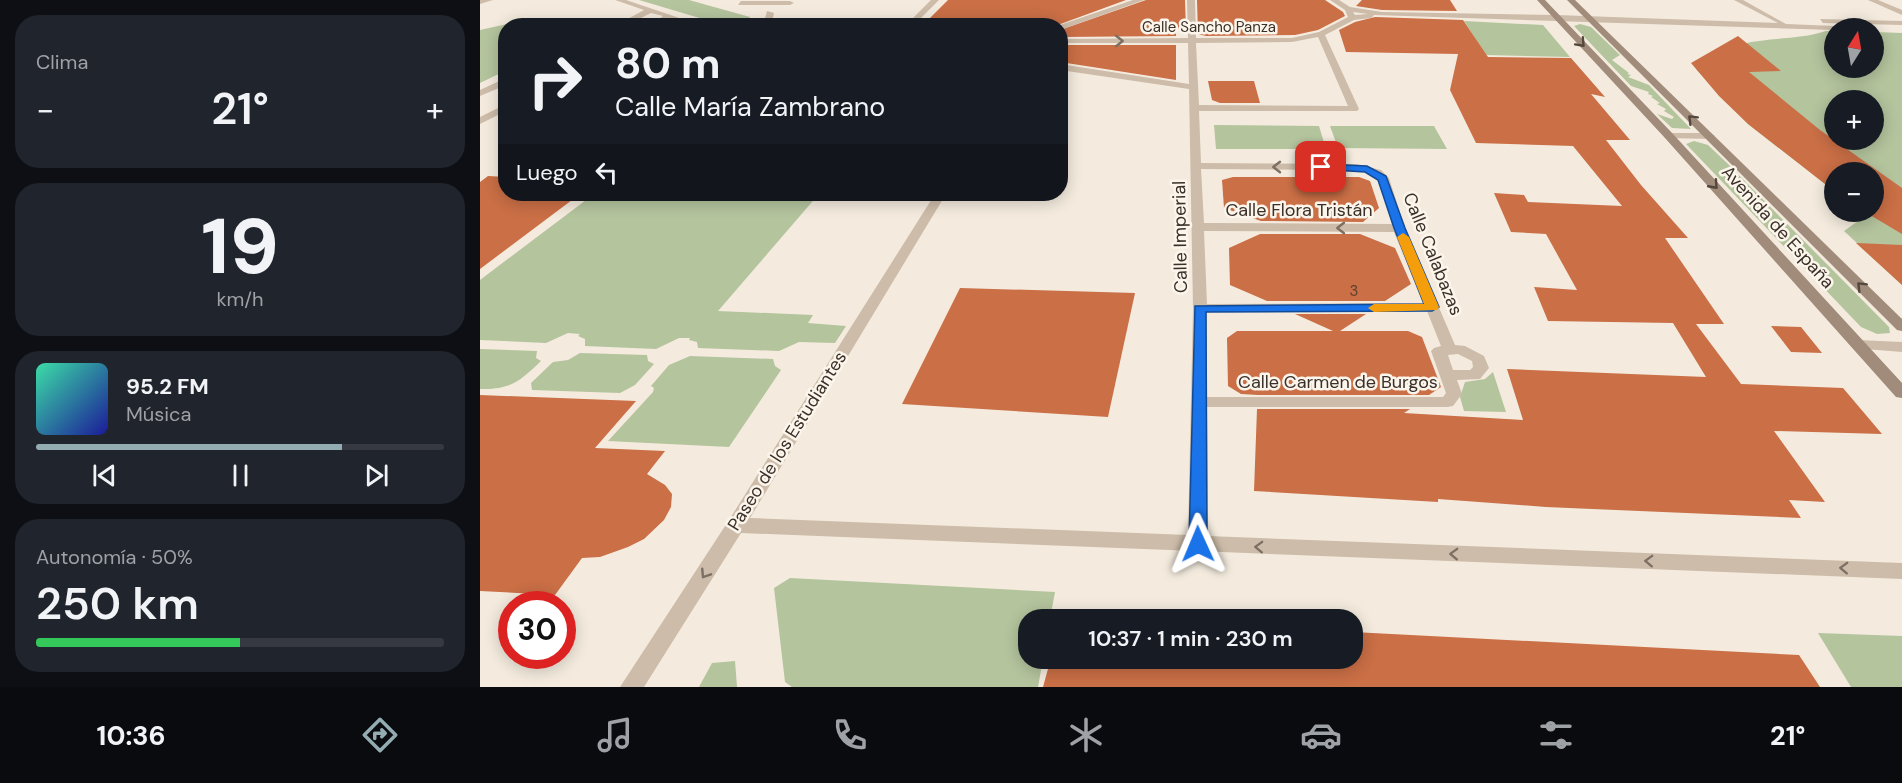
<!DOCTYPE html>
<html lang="es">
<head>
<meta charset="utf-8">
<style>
	body { margin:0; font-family:"DM Sans",sans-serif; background:#20242c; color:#f1f3f6; height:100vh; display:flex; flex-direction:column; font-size:22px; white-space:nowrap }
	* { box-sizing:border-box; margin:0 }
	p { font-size:20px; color:#9ea1a6 }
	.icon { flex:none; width:33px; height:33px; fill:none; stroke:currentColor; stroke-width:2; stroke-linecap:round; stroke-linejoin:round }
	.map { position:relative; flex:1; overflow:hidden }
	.side { display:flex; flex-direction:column; gap:15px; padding:15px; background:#0d0f14; width:480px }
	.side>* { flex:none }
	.top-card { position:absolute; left:18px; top:18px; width:570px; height:183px; border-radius:24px; box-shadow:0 3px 15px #0003; background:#171b24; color:#f1f3f6; overflow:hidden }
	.needle { width:39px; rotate:11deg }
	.fabs { position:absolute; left:1344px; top:18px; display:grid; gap:12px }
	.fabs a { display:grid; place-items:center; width:60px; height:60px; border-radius:50%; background:#171b24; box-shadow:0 3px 15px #0003; font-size:30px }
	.speed { position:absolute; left:18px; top:591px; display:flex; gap:12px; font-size:30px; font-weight:700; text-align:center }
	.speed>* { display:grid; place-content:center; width:78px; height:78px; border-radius:50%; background:#171b24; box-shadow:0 3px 15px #0003; line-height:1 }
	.speed .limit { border:9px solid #d22; background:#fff; color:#111 }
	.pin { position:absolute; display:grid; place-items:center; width:51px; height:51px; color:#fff; margin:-26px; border-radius:12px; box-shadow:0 3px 9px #0006 }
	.me { position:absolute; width:66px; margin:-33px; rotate:359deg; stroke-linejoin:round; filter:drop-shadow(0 0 4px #0008) }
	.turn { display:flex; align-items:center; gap:21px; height:126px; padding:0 18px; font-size:27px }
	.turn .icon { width:78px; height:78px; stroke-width:2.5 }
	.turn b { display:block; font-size:42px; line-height:51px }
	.then { display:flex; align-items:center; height:57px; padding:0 18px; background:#0003; gap:12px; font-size:22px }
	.big { font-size:45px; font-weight:600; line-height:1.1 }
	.side .card { flex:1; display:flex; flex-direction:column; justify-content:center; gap:9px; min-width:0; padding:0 21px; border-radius:24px; background:#20242c }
	.side .dial { align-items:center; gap:0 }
	.dial b { font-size:78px; line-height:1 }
	.song { display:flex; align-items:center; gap:18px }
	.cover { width:72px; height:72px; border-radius:9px; background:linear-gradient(135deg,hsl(160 70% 55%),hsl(240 70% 35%)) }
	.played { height:6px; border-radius:3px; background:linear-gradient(90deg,#92acb1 75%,#363941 75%) }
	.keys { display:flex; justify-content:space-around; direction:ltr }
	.heat { display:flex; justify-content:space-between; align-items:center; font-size:33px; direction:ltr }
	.charge { height:9px; border-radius:4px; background:linear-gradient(90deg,#34c759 50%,#363941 0) }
	.trip { position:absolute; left:538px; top:609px; width:345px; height:60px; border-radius:24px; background:#171b24; box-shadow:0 3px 15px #0003; font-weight:600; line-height:60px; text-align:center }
	.tab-bar { display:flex; height:96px; justify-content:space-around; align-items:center; background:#090b0e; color:#9ea1a6 }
	.tab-bar .icon { width:42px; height:42px }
	.tab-bar .on { color:#92acb1 }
	.tab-bar b { font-size:27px; color:#f1f3f6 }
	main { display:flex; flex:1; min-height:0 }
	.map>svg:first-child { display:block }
</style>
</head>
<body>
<main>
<section class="side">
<div class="card"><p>Clima</p>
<div class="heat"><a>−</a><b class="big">21°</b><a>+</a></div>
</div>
<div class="card dial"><b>19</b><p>km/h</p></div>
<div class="card">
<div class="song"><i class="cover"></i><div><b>95.2 FM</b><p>Música</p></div></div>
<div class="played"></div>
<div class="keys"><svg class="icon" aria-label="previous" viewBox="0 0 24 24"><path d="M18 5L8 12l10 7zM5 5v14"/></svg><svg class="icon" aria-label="pause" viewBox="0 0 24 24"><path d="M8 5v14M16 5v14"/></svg><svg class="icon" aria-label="next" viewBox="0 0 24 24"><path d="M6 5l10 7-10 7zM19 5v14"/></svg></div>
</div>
<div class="card"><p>Autonomía · 50%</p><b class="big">250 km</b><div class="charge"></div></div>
</section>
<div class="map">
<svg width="1422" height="687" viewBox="0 0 1422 687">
	<rect width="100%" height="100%" fill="#f4ebde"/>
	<g fill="#b4c49d" fill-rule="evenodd">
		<path d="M159 0H209L270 17 268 25H243Z"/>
		<path d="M984 21 1063 25 1090 57 1006 55Z"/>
		<path d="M27 24 32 25 26 26 25 71 0 83V30Z"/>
		<path d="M1100 24 1111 27 1140 55 1132 60 1149 73 1147 74 1151 75 1148 77 1169 85 1211 129 1192 128 1177 114 1192 119 1194 117 1184 111 1186 109 1177 104 1180 103 1171 97 1173 96 1168 94 1169 92 1151 86 1094 26Z"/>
		<path d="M1346 31H1354V68H1394V32L1422 33V285L1364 231 1378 221 1391 216 1385 212H1394V172H1354V191L1268 124 1216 69C1230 61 1246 48 1262 44 1291 37 1318 40 1346 31ZM1354 100H1394V140H1354Z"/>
		<path d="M734 125 839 126 846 149H736Z"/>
		<path d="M850 126H954L967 149 858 148Z"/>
		<path d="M1214 141 1228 145 1247 163 1409 327 1410 333 1397 334 1381 327 1206 144Z"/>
		<path d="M114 194H450L446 199 338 195 238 311 333 315 328 323 366 326 355 343 319 342 299 351 218 348 217 342 209 340 210 338H199L176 349 105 346V339L98 336 100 334 88 333 66 343 0 340V280Z"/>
		<path d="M0 349 57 351 56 358 61 361C40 381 31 390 0 389Z"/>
		<path d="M100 353 167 355 168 361 174 364 155 385 140 393 52 390 51 383 73 362 88 360Z"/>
		<path d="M210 356 293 359 295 366 301 370 249 447 128 441 173 392 174 388 171 386 189 365Z"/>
		<path d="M1013 372 1026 412 984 411 980 397 985 382 1005 379Z"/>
		<path d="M310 578 575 592 570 619 549 620V658L563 659 558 687H312L305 682 294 588Z"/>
		<path d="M1338 633 1422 636V687H1371Z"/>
		<path d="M255 661 257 687H219L232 663Z"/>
	</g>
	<g fill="#ca6f46">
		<path d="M468 0H646L575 26H442Z"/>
		<path d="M666 0H705L706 30 696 28V36L580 37V30Z"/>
		<path d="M717 0H845L863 12 865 16 838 30 815 35 726 36 718 34Z"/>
		<path d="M882 0H970L977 11 902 10 876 6Z"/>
		<path d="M895 17 983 20 1008 57 1091 58 1125 97 1111 94 1150 140H1126L1161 185 1208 238H1185L1244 324H1216L1261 384 1363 388 1402 434 1294 431 1345 502 1309 500 1321 518 1066 507 958 499V502L774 491 777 409H930L924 413 1043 420 1027 369 1226 377 1193 323 1068 321 1054 287 1097 290 1066 234 1031 232 1014 193 1044 195 1048 202 1142 206 1093 146 996 143 970 90 978 54 866 52 859 30 875 22Z"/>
		<path d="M1258 36 1301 71 1269 72 1340 130 1422 188V234L1385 212H1394V172H1354V191L1268 124 1239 96 1211 63Z"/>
		<path d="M580 45H696V80L580 62Z"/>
		<path d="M728 81H774L780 103H740L732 100Z"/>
		<path d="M8 176 26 177V194H100L0 269V182Z"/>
		<path d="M753 177H879L890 181 899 208 883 222 781 221 744 208 742 180Z"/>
		<path d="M780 234H880L915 248 931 284 905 301H787L750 285 749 248Z"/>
		<path d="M1376 243 1422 245V285Z"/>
		<path d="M480 288 655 293 628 417 422 404Z"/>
		<path d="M815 314H886L860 331H928L942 337 961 387 949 395H778L761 394 748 386 747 338 757 331H853Z"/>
		<path d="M1291 326 1321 327 1342 353 1311 352Z"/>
		<path d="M0 395 156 401 115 448 185 451 167 474 185 485 192 494 191 507 184 520 164 539 148 547 120 557 102 558 75 595 0 591Z"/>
		<path d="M873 632 1319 655 1340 687H563L571 658H873Z"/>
	</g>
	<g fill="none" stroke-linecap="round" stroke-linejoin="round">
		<g fill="#cdbca9" fill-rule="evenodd">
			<path d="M0 0H13L0 4Z"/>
			<path d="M135 0H146L223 26H211L190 19 178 26H169L183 16 171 13 145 26H135L164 10Z"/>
			<path d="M451 0H459L433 26H425Z"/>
			<path d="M653 0H664L583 29 577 26Z"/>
			<path d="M707 0H715L716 38H812L839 32 868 17 865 10 850 0H859L870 7 902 12 1077 15 1298 23 1254 0H1263L1306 24 1355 26 1359 28 1354 30 894 15 891 18 874 20 845 35 879 109 877 111H719L721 163 876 164 901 170 909 178 925 228 975 345 985 346 1004 356 1009 368 1000 379 977 380 982 394 973 406 967 407H727L728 536 1422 563V579L261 533 164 687H140L249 520 455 194H466L270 518 708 535 713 308 709 89 580 70V64L709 84 708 43H580V39L708 38ZM873 12 888 14 875 15ZM838 37 868 106 719 105 716 43 812 42ZM721 169 876 170 893 174 898 179 912 224 724 223ZM724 231 914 232 943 303 727 304ZM947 311 961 346 954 348 951 351 966 393 963 397H727V312ZM978 354 992 361 993 367 990 370H973L968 355Z"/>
			<path d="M1388 0H1398L1422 10V15Z"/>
			<path d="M261 1H310L314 3 310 5H258Z"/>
			<path d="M287 11 294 13 291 26H283Z"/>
			<path d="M1340 19 1422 21V25L1343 23Z"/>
			<path d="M26 78V85L0 96V90Z"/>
			<path d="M26 104V111L0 124V117Z"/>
			<path d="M1189 133H1230L1235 136 1230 139 1185 138 1184 136Z"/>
			<path d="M1378 340 1422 342V352L1373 348 1370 345 1373 342Z"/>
		</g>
		<g fill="#a18b7a" fill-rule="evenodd">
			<path d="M1057 0H1065L1193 134 1422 383V398L1416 397 1185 138Z"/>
			<path d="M1087 0H1095L1422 319V331L1417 330Z"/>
		</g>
	</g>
	<defs><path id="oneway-chevron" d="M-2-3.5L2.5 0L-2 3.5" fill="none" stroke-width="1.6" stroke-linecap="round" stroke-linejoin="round" transform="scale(1.5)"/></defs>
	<g stroke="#7c6f63">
		<use href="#oneway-chevron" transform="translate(639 41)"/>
		<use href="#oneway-chevron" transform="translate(797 167) rotate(-180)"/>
		<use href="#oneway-chevron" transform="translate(861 228) rotate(-180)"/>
		<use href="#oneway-chevron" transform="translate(779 547) rotate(-178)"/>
		<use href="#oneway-chevron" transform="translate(974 554) rotate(-178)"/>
		<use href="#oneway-chevron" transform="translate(1169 561) rotate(-178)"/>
		<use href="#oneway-chevron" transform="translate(1364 568) rotate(-178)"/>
		<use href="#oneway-chevron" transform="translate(225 574) rotate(123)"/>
	</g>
	<g stroke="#54473d">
		<use href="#oneway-chevron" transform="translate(1101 43) rotate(47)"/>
		<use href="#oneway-chevron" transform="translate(1212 119) rotate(-135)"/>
		<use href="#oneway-chevron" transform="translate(1234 185) rotate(48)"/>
		<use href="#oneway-chevron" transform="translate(1381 286) rotate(-135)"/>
	</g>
	<path fill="#1a73e8" stroke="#114b97" stroke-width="1.5" d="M841 164 887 166 906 176 925 228 959 307 952 311 726 312 727 544 725 549H712L709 544 715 306 944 304 914 228 898 180 885 172 837 169 836 167Z"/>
	<path fill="#f59e0b" d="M923 233 929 237 959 307 957 310 894 312 888 308 894 304H944L917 237Z"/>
	<g text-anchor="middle" stroke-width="5" stroke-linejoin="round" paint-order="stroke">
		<g font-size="15" fill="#3a3029" stroke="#fbf5eb">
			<text x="729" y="32">Calle Sancho Panza</text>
		</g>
		<g font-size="15" fill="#5e4030">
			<text x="874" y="296">3</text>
		</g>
		<g font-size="18" fill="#3a3029" stroke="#fbf5eb">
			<text x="819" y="216">Calle Flora Tristán</text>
			<text transform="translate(1298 227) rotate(48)" y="6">Avenida de España</text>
			<text transform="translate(700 237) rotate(-91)" y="6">Calle Imperial</text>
			<text transform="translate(953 254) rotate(68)" y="6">Calle Calabazas</text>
			<text x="858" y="388">Calle Carmen de Burgos</text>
			<text transform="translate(307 441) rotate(-58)" y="6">Paseo de los Estudiantes</text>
		</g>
	</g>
</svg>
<div class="fabs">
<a><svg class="needle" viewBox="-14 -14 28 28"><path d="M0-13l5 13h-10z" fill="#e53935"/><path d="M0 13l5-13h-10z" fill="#9ea1a6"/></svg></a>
<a>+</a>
<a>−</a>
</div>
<div class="speed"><div class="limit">30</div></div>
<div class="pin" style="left:841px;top:167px;background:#d93025"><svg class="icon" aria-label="arrive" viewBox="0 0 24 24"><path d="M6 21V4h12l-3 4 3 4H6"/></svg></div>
<svg class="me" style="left:718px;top:544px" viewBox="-20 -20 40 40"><path d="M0-17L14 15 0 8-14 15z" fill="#1a73e8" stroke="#fff" stroke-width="4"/></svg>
<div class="trip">10:37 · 1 min · 230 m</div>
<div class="top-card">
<div class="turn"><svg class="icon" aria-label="right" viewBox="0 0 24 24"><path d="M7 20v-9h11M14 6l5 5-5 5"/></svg><div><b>80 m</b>Calle María Zambrano</div></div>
<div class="then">Luego<svg class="icon" aria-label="left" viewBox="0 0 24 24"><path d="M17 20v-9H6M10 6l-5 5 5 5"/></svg></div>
</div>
</div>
</main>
<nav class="tab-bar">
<b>10:36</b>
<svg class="icon on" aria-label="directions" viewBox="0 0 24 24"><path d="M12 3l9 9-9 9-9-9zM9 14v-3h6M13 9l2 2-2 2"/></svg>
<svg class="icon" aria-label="music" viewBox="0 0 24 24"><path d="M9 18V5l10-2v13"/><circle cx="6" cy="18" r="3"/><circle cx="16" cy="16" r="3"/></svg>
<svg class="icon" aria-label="phone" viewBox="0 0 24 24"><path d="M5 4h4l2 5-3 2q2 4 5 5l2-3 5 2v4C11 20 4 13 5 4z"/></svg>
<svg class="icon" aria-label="climate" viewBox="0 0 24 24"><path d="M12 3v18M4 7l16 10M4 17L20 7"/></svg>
<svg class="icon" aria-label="car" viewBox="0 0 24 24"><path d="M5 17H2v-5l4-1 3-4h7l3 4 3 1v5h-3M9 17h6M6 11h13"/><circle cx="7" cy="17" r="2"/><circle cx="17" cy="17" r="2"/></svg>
<svg class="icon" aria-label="filters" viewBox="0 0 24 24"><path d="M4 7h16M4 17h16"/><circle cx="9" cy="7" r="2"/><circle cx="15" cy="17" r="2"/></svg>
<b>21°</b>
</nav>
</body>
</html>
